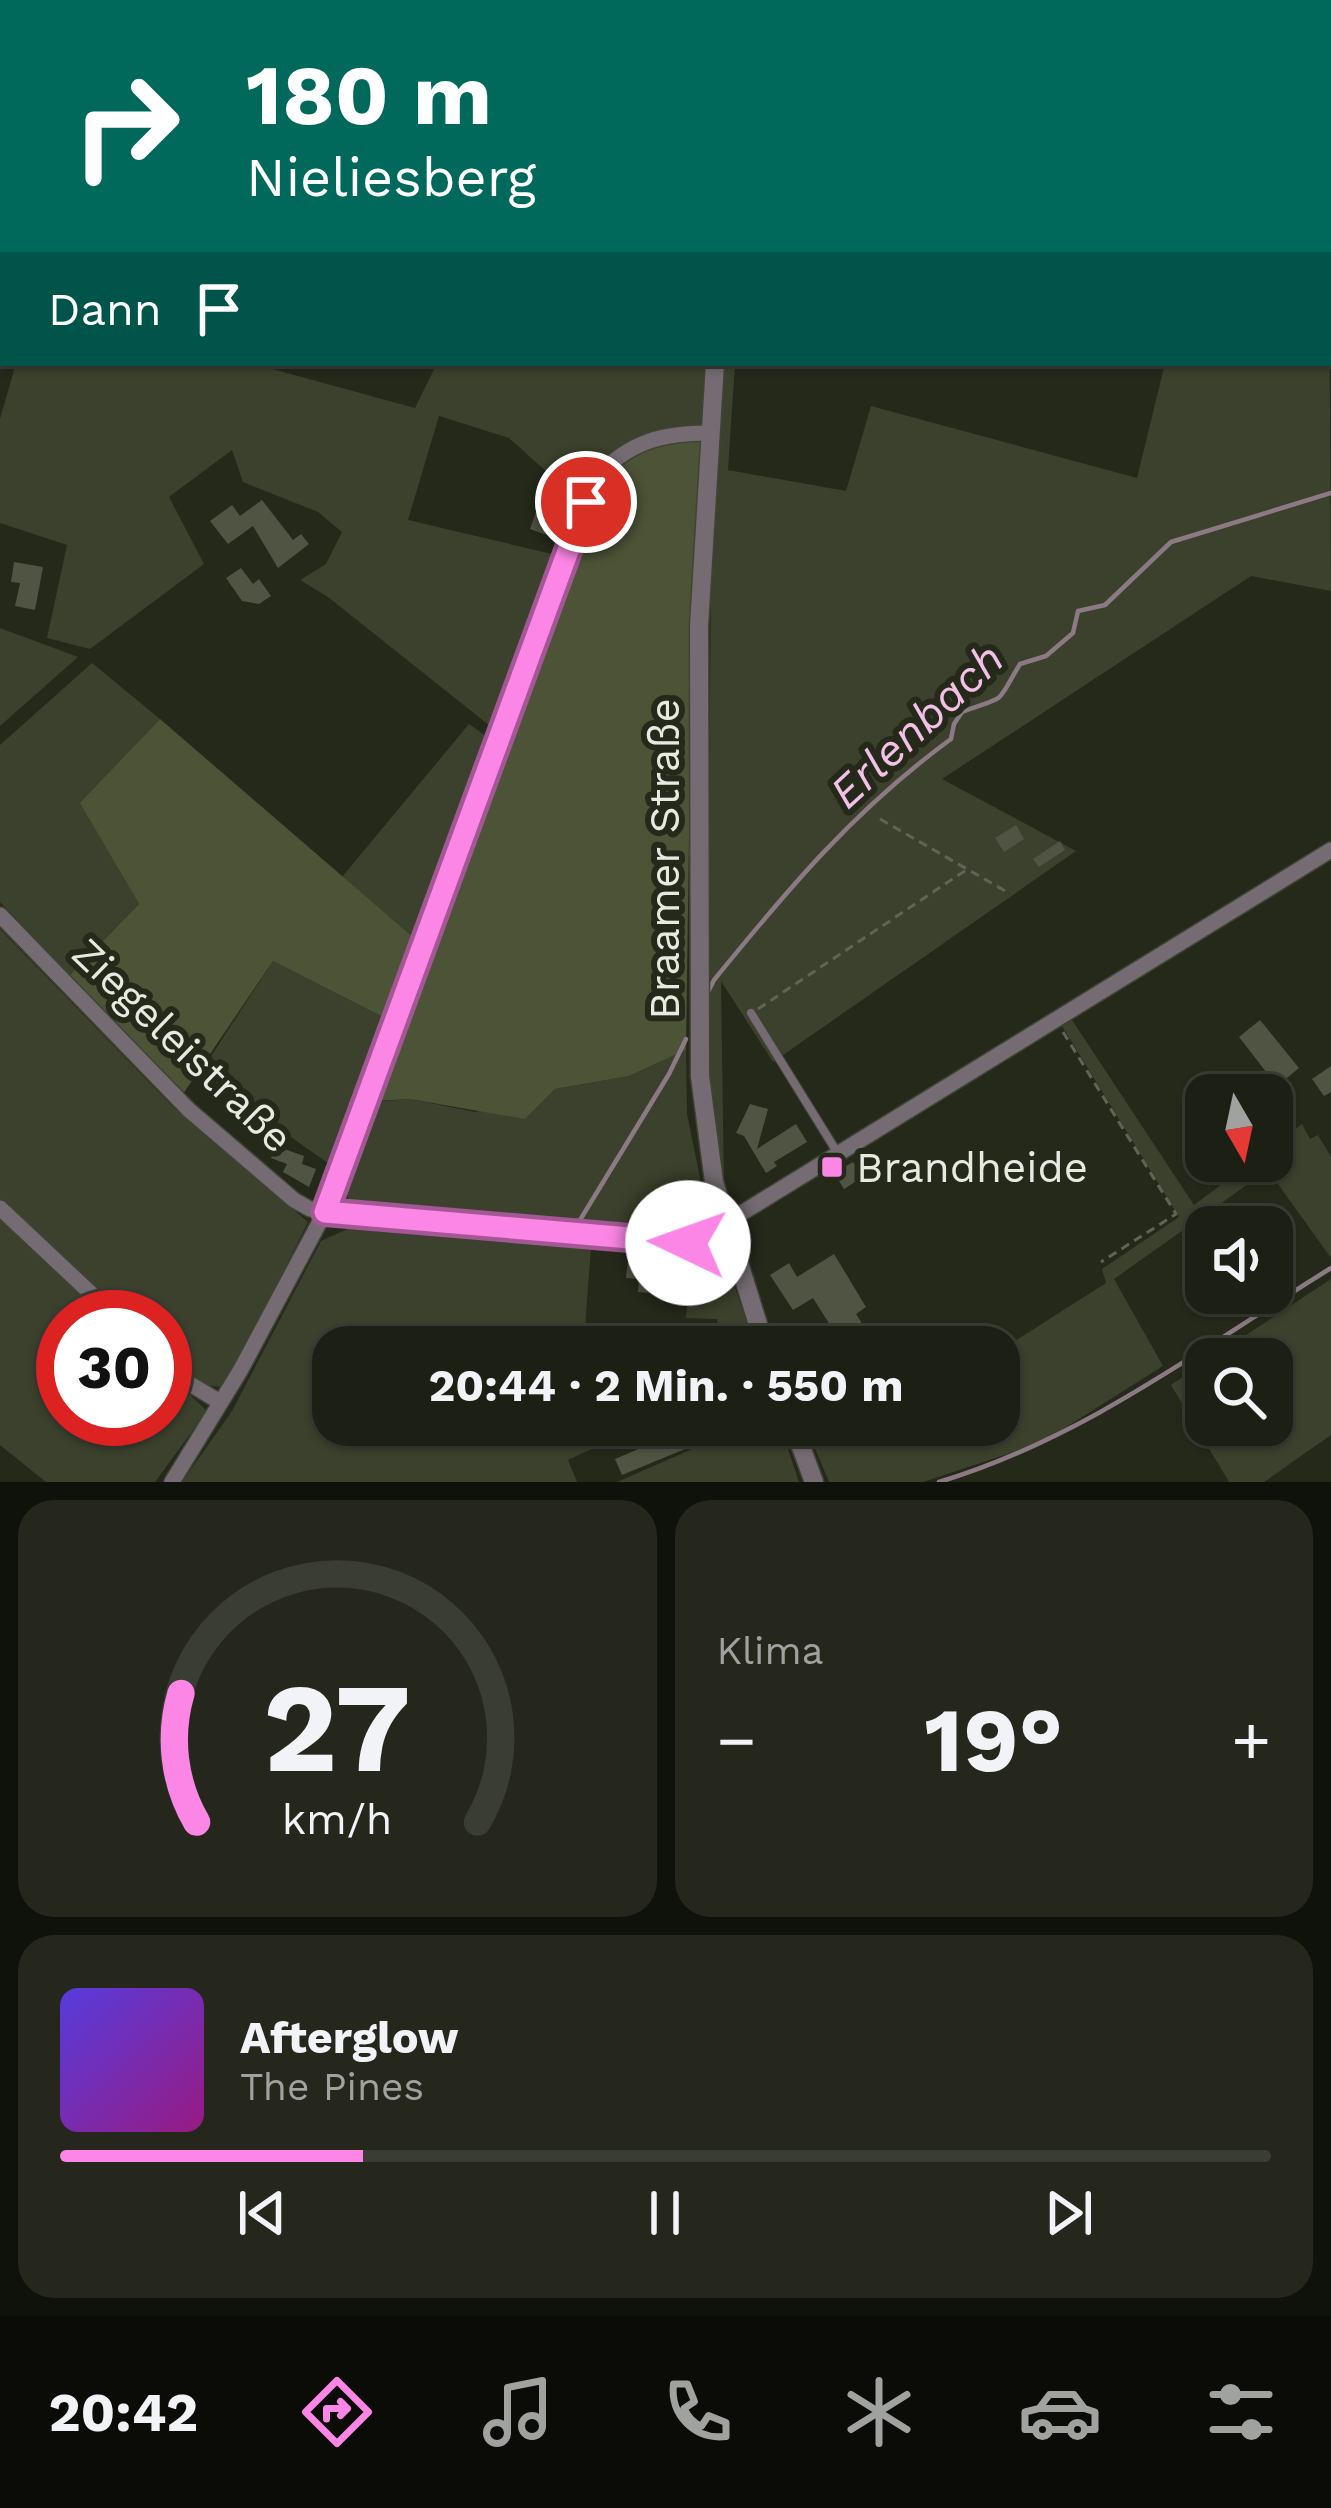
<!DOCTYPE html>
<html lang="de">
<head>
<meta charset="utf-8">
<style>
	body { margin:0; font-family:"Work Sans",sans-serif; background:#25271d; color:#f1f3f6; height:100vh; display:flex; flex-direction:column; font-size:45px; white-space:nowrap }
	* { box-sizing:border-box; margin:0 }
	p { font-size:39px; color:#a0a2a0 }
	.icon { flex:none; width:66px; height:66px; fill:none; stroke:currentColor; stroke-width:2; stroke-linecap:round; stroke-linejoin:round }
	.map { position:relative; height:1482px; overflow:hidden }
	.details { display:flex; flex-direction:column; gap:18px; padding:18px; background:#0f110b; flex:1 }
	.details>* { flex:none }
	.guide { position:absolute; left:0px; top:0px; width:1332px; height:366px; box-shadow:0 3px 9px #0004,0 0 0 3px #3a3d34; background:#00695c; color:#fff; overflow:hidden }
	.needle { width:78px; rotate:171deg }
	.tools { position:absolute; left:1185px; top:1074px; display:grid; gap:24px }
	.tools a { display:grid; place-items:center; width:108px; height:108px; border-radius:24px; background:#1c1f14; box-shadow:0 3px 9px #0004,0 0 0 3px #3a3d34; font-size:60px }
	.speed { position:absolute; left:36px; top:1290px; display:flex; gap:24px; font-size:60px; font-weight:700; text-align:center }
	.speed>* { display:grid; place-content:center; width:156px; height:156px; border-radius:50%; background:#1c1f14; box-shadow:0 3px 9px #0004,0 0 0 3px #3a3d34; line-height:1 }
	.speed .limit { border:18px solid #d22; background:#fff; color:#111 }
	.pin { position:absolute; display:grid; place-items:center; width:102px; height:102px; color:#fff; margin:-51px; border:6px solid #fff; border-radius:50%; box-shadow:0 3px 12px #0007 }
	.me { position:absolute; width:132px; margin:-66px; rotate:273deg; stroke-linejoin:round; filter:drop-shadow(0 0 9px #0008) }
	.turn { display:flex; align-items:center; gap:42px; height:252px; padding:0 48px; font-size:54px }
	.turn .icon { width:156px; height:156px; stroke-width:2.5 }
	.turn b { display:block; font-size:84px; line-height:102px }
	.then { display:flex; align-items:center; height:114px; padding:0 48px; background:#0003; gap:24px; font-size:45px }
	.big { font-size:90px; font-weight:700; line-height:1.1 }
	.details .widget { flex:1; display:flex; flex-direction:column; justify-content:center; gap:18px; min-width:0; padding:0 42px; border-radius:36px; background:#25271d }
	.details .dial { align-items:center; gap:0 }
	.dial svg { height:312px; overflow:visible; fill:none; stroke:#3a3d34; stroke-width:7; stroke-linecap:round; text-anchor:middle }
	.dial text { fill:#f1f3f6; stroke:none }
	.song { display:flex; align-items:center; gap:36px }
	.cover { width:144px; height:144px; border-radius:18px; background:linear-gradient(135deg,hsl(250 70% 55%),hsl(310 70% 35%)) }
	.played { height:12px; border-radius:6px; background:linear-gradient(90deg,#fb86e5 25%,#3a3d34 25%) }
	.keys { display:flex; justify-content:space-around; direction:ltr }
	.heat { display:flex; justify-content:space-between; align-items:center; font-size:66px; direction:ltr }
	.details .tiles { flex:1; display:grid; gap:18px; grid-template-columns:1fr 1fr }
	.widget:last-child { grid-column:span 2 }
	.trip { position:absolute; left:312px; top:1326px; width:708px; height:120px; border-radius:36px; background:#1c1f14; box-shadow:0 3px 9px #0004,0 0 0 3px #3a3d34; font-weight:700; line-height:120px; text-align:center }
	.tabs { display:flex; height:192px; justify-content:space-around; align-items:center; background:#0b0c08; color:#a0a2a0 }
	.tabs .icon { width:84px; height:84px }
	.tabs .current { color:#fb86e5 }
	.tabs b { font-size:54px; color:#f1f3f6 }
	.map>svg:first-child { display:block }
</style>
</head>
<body>
<div class="map">
<svg width="1331" height="1482" viewBox="0 0 1331 1482">
	<rect width="100%" height="100%" fill="#25291a"/>
	<g fill="#3b412c">
		<path d="M693 0H976L975 3Z"/>
		<path d="M1130 0H1331V42L1329 3Z"/>
		<path d="M1329 239 1331 591 1251 576 942 779 1076 851 773 1062 721 981 724 1191 707 1066 711 573 720 363H735L728 470 846 491 871 406 1137 478 1165 363H1329Z"/>
		<path d="M16 363H250L415 408 437 363H706L701 438C648 413 602 455 578 500L509 438 439 416 408 520 556 555 490 726 328 597 300 580 326 564 342 532 318 512 243 482 232 450 169 497 204 564 90 649 47 638 67 545 0 523V419Z"/>
		<path d="M0 628 78 657 0 726Z"/>
		<path d="M92 663 160 719 81 803 139 904 70 975 0 902V745Z"/>
		<path d="M469 724 490 739 415 940 342 877Z"/>
		<path d="M0 929 175 1109 308 1222 233 1373 222 1387 197 1384 165 1354V1317H125L0 1200Z"/>
		<path d="M273 961 381 1016 359 1102 335 1168 200 1073Z"/>
		<path d="M1072 1020 1194 1205 1253 1161H1272V1146L1302 1124 1310 1139 1318 1135 1331 1157V1258L1268 1170 1114 1279 1163 1366 1041 1443 923 1482H829L805 1425H999V1351L1106 1283 1102 1269 1179 1217 1062 1026Z"/>
		<path d="M686 1050 687 1114 710 1227 661 1236 357 1208 342 1191 372 1102 410 1099 476 1112 555 1089 629 1076Z"/>
		<path d="M0 1218 107 1317H63V1419H165V1371L207 1411 155 1482H46L0 1445Z"/>
		<path d="M356 1225 591 1248 585 1327 521 1341V1347H333V1425H623L624 1434 568 1460 577 1482H182L232 1411 321 1241Z"/>
		<path d="M721 1246 755 1347H720L717 1319 686 1318 692 1250Z"/>
		<path d="M1331 1279V1435L1264 1482H1229L1171 1385 1206 1362V1425H1272V1359H1210Z"/>
		<path d="M729 1425H780L799 1482H617L729 1433Z"/>
	</g>
	<path fill="#4c5337" d="M701 438 692 626 686 1050 629 1076 555 1089 525 1119 410 1099 359 1102 381 1016 273 961 183 1094 70 975 139 904 80 803 160 719 415 939 600 480 640 448Z"/>
	<g fill="none" stroke-linecap="round" stroke-linejoin="round">
		<g stroke="#8b7a84" stroke-width="4.5">
			<path d="M707 994 714 980C788 889 855 809 951 739L954 724 962 712C1009 694 994 707 1020 664L1046 656 1073 633 1078 611 1105 605 1171 542 1331 493"/>
			<path d="M577 1225 669 1074 686 1039"/>
			<path d="M939 1482C1083 1439 1205 1346 1331 1268"/>
		</g>
	</g>
	<g fill="#505443">
		<path d="M262 500 293 540 301 534 309 544 278 568 253 526 228 544 210 521 232 505 240 516Z"/>
		<path d="M539 503 559 510 549 536 530 529Z"/>
		<path d="M14 562 43 567 35 610 15 606 20 583 11 582Z"/>
		<path d="M241 568 253 584 259 579 271 596 259 604 242 601 226 578Z"/>
		<path d="M1016 825 1024 839 1004 852 995 838Z"/>
		<path d="M1060 841 1065 850 1039 867 1033 859Z"/>
		<path d="M1260 1020 1299 1068 1277 1086 1239 1037Z"/>
		<path d="M1331 1066V1092L1324 1096 1312 1079Z"/>
		<path d="M750 1104 768 1109 757 1149 796 1124 807 1142 774 1162 777 1166 766 1173 744 1136 736 1133Z"/>
		<path d="M276 1146 304 1156 302 1164 316 1169 309 1187 283 1172 287 1164 271 1158Z"/>
		<path d="M853 1162 863 1177 844 1189 834 1173Z"/>
		<path d="M834 1254 866 1307 856 1314 866 1330 842 1344 813 1298 793 1310 770 1275 789 1263 797 1277Z"/>
		<path d="M628 1260 665 1264 662 1294 638 1292 639 1279 626 1278Z"/>
		<rect x="647" y="1328" width="19" height="19"/>
		<path d="M678 1432 685 1449 622 1475 615 1459Z"/>
	</g>
	<g fill="none" stroke-linecap="round" stroke-linejoin="round">
		<defs>
			<g id="service">
				<path d="M1329 229H1331"/>
				<path d="M751 1013 837 1152"/>
			</g>
			<g id="minor">
				<path d="M503 0 511 3"/>
				<path d="M0 915 189 1110 294 1200 310 1209 663 1243H688L726 1231"/>
				<path d="M0 1208 116 1317"/>
				<path d="M724 1224 1331 850"/>
				<path d="M165 1363 185 1381 220 1402"/>
				<path d="M172 1482 240 1371 325 1212 596 477C631 441 662 433 710 433"/>
			</g>
			<g id="tertiary">
				<path d="M718 0V3"/>
				<path d="M715 363 699 626 700 1076 714 1182 765 1347"/>
				<path d="M793 1425 814 1482"/>
			</g>
		</defs>
		<use href="#service" stroke="#404436" stroke-width="10"/>
		<use href="#minor" stroke="#404436" stroke-width="18"/>
		<use href="#tertiary" stroke="#404436" stroke-width="21"/>
		<g stroke="#606456" stroke-width="3" stroke-dasharray="9 6" stroke-linecap="butt">
			<path d="M161 0V3"/>
			<path d="M880 819 1007 892"/>
			<path d="M758 1009 966 870"/>
			<path d="M1063 1032 1176 1214 1101 1262"/>
		</g>
		<use href="#service" stroke="#746c72" stroke-width="8"/>
		<use href="#minor" stroke="#746c72" stroke-width="15"/>
		<use href="#tertiary" stroke="#746c72" stroke-width="18"/>
	</g>
	<g fill="none" stroke-linecap="round" stroke-linejoin="round">
		<defs>
			<path id="route" d="M586 502 325 1212 688 1243"/>
		</defs>
		<use href="#route" stroke="#a35795" stroke-width="30"/>
		<use href="#route" stroke="#fb86e5" stroke-width="21"/>
	</g>
	<rect fill="#fb86e5" stroke="#25291a" stroke-width="4.5" x="820" y="1155" width="24" height="24" rx="6"/>
	<g text-anchor="middle" stroke-width="12" stroke-linejoin="round" paint-order="stroke">
		<g font-size="42" fill="#e7eae0" stroke="#25291a">
			<text transform="translate(664 859) rotate(-90)" y="15">Braamer Straße</text>
			<text transform="translate(183 1045) rotate(44)" y="15">Ziegeleistraße</text>
		</g>
		<g font-size="42" fill="#e7eae0" stroke="#25291a" text-anchor="start">
			<text x="856" y="1182">Brandheide</text>
		</g>
		<g font-size="45" font-style="italic" fill="#f3c1e7" stroke="#25291a">
			<text transform="translate(916 725) rotate(-43)" y="16">Erlenbach</text>
		</g>
	</g>
</svg>
<div class="tools">
<a><svg class="needle" viewBox="-14 -14 28 28"><path d="M0-13l5 13h-10z" fill="#e53935"/><path d="M0 13l5-13h-10z" fill="#a0a2a0"/></svg></a>
<a><svg class="icon" aria-label="sound" viewBox="0 0 24 24"><path d="M4 9h4l5-4v14l-5-4H4zM17 9q2 3 0 6"/></svg></a>
<a><svg class="icon" aria-label="search" viewBox="0 0 24 24"><circle cx="10" cy="10" r="6"/><path d="M15 15l6 6"/></svg></a>
</div>
<div class="speed"><div class="limit">30</div></div>
<div class="pin" style="left:586px;top:502px;background:#d93025"><svg class="icon" aria-label="arrive" viewBox="0 0 24 24"><path d="M6 21V4h12l-3 4 3 4H6"/></svg></div>
<svg class="me" style="left:688px;top:1243px" viewBox="-20 -20 40 40"><circle r="19" fill="#fff"/><path d="M0-13L10 11 0 6-10 11z" fill="#fb86e5"/></svg>
<div class="trip">20:44 · 2 Min. · 550 m</div>
<div class="guide">
<div class="turn"><svg class="icon" aria-label="right" viewBox="0 0 24 24"><path d="M7 20v-9h11M14 6l5 5-5 5"/></svg><div><b>180 m</b>Nieliesberg</div></div>
<div class="then">Dann<svg class="icon" aria-label="arrive" viewBox="0 0 24 24"><path d="M6 21V4h12l-3 4 3 4H6"/></svg></div>
</div>
</div>
<section class="details">
<div class="tiles">
<div class="widget dial"><svg viewBox="0 0 100 80">
<path d="M14 69A42 42 0 1 1 86 69"/>
<path d="M14 69A42 42 0 0 1 10 36" stroke="#fb86e5"/>
<text x="50" y="56" font-size="32" font-weight="700">27</text>
<text x="50" y="72" font-size="11">km/h</text>
</svg></div>
<div class="widget"><p>Klima</p>
<div class="heat"><a>−</a><b class="big">19°</b><a>+</a></div>
</div>
<div class="widget">
<div class="song"><i class="cover"></i><div><b>Afterglow</b><p>The Pines</p></div></div>
<div class="played"></div>
<div class="keys"><svg class="icon" aria-label="previous" viewBox="0 0 24 24"><path d="M18 5L8 12l10 7zM5 5v14"/></svg><svg class="icon" aria-label="pause" viewBox="0 0 24 24"><path d="M8 5v14M16 5v14"/></svg><svg class="icon" aria-label="next" viewBox="0 0 24 24"><path d="M6 5l10 7-10 7zM19 5v14"/></svg></div>
</div>
</div>
</section>
<nav class="tabs">
<b>20:42</b>
<svg class="icon current" aria-label="directions" viewBox="0 0 24 24"><path d="M12 3l9 9-9 9-9-9zM9 14v-3h6M13 9l2 2-2 2"/></svg>
<svg class="icon" aria-label="music" viewBox="0 0 24 24"><path d="M9 18V5l10-2v13"/><circle cx="6" cy="18" r="3"/><circle cx="16" cy="16" r="3"/></svg>
<svg class="icon" aria-label="phone" viewBox="0 0 24 24"><path d="M5 4h4l2 5-3 2q2 4 5 5l2-3 5 2v4C11 20 4 13 5 4z"/></svg>
<svg class="icon" aria-label="climate" viewBox="0 0 24 24"><path d="M12 3v18M4 7l16 10M4 17L20 7"/></svg>
<svg class="icon" aria-label="car" viewBox="0 0 24 24"><path d="M5 17H2v-5l4-1 3-4h7l3 4 3 1v5h-3M9 17h6M6 11h13"/><circle cx="7" cy="17" r="2"/><circle cx="17" cy="17" r="2"/></svg>
<svg class="icon" aria-label="filters" viewBox="0 0 24 24"><path d="M4 7h16M4 17h16"/><circle cx="9" cy="7" r="2"/><circle cx="15" cy="17" r="2"/></svg>
</nav>
</body>
</html>
